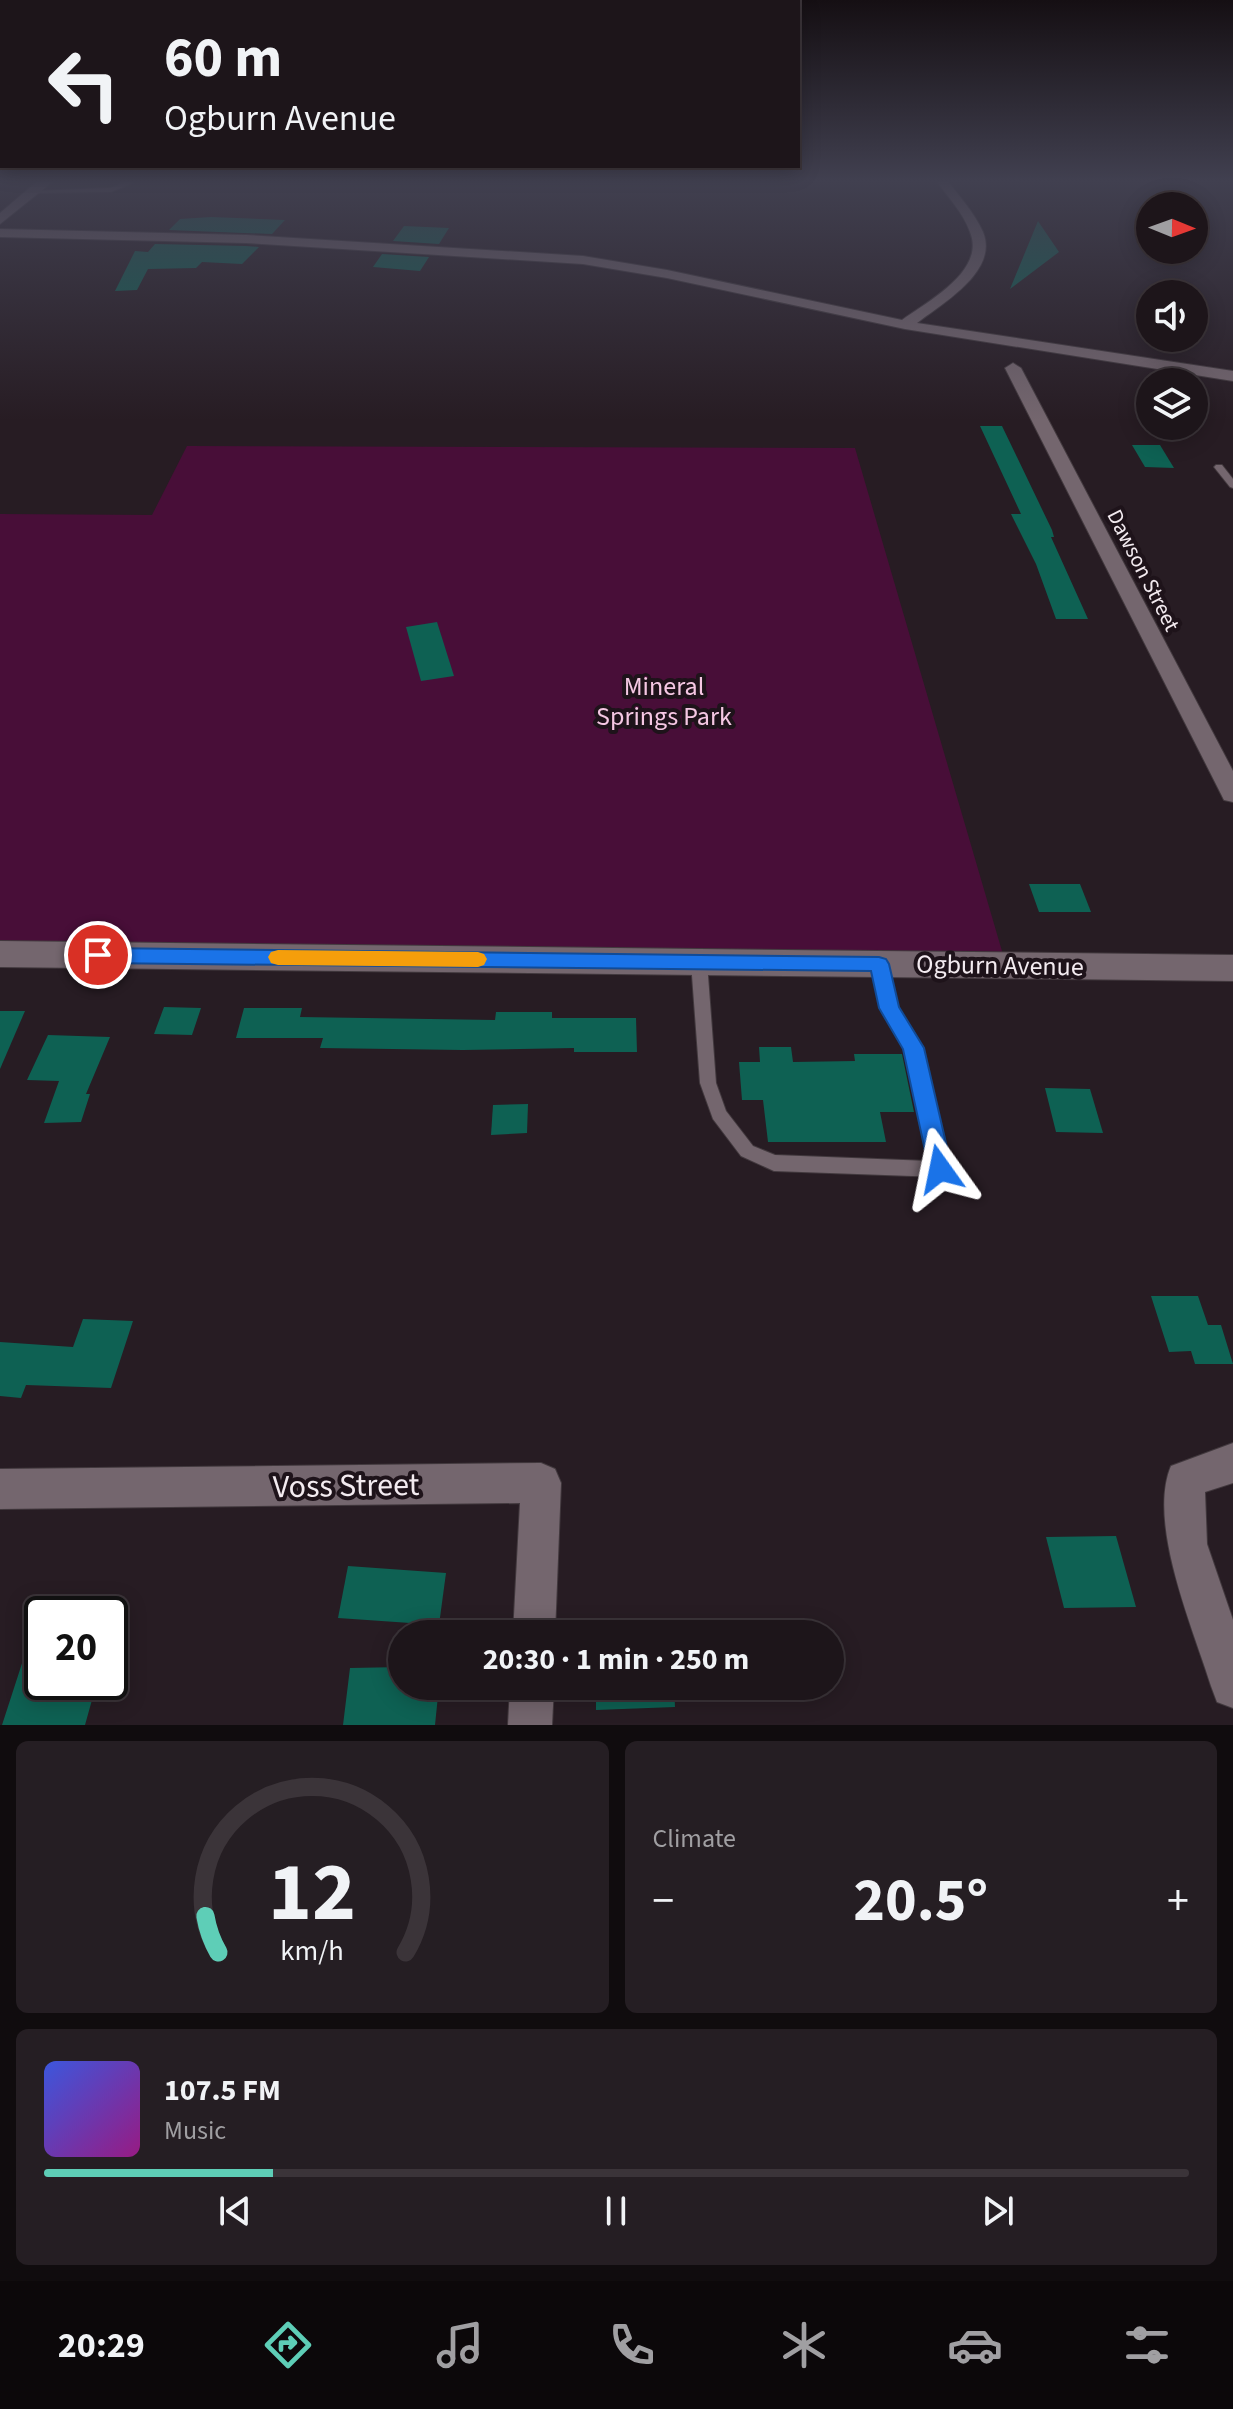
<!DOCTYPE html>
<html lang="en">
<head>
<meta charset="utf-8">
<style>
	body { margin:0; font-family:"Source Sans 3",sans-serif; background:#251e23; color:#f1f3f6; height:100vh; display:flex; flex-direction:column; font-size:30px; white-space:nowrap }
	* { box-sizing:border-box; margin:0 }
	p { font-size:26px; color:#a09fa2 }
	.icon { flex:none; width:44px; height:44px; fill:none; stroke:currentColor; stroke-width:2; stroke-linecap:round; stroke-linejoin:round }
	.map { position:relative; height:1725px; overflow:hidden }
	.drawer { display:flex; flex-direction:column; gap:16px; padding:16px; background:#100c0e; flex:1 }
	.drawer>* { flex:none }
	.guide { position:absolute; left:0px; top:0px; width:800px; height:168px; box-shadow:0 4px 20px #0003,0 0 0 2px #3b3439; background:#1d151a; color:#f1f3f6; overflow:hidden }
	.needle { width:52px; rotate:91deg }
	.tools { position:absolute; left:1136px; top:192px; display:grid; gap:16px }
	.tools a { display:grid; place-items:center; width:72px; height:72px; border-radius:50%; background:#1d151a; box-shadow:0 4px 20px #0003,0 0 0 2px #3b3439; font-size:40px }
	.speed { position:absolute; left:24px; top:1596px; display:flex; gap:16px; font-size:40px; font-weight:700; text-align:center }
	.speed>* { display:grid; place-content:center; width:104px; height:104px; border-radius:50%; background:#1d151a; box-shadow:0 4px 20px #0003,0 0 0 2px #3b3439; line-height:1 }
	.speed .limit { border:4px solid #111; border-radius:12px; background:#fff; color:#111 }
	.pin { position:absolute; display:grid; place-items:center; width:68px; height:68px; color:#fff; margin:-34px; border:4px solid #fff; border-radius:50%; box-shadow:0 2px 8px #0007 }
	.me { position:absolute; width:88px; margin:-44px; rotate:348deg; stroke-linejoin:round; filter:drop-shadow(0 0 6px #0008) }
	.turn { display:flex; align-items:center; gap:28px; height:168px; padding:0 32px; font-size:36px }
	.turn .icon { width:104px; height:104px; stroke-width:2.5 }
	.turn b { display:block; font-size:56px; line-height:68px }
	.big { font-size:60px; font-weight:700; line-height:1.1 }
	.drawer .card { flex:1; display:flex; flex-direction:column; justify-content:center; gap:12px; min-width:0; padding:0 28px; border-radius:12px; background:#251e23 }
	.drawer .dial { align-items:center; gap:0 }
	.dial svg { height:208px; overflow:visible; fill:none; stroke:#3b3439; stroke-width:7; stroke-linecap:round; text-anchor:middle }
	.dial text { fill:#f1f3f6; stroke:none }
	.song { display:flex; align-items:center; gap:24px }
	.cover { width:96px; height:96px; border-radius:12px; background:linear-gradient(135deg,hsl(230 70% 55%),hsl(310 70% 35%)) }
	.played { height:8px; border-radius:4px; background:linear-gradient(90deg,#5eceb7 20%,#3b3439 20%) }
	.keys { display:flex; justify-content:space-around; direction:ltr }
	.heat { display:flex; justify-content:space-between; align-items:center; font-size:44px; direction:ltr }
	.drawer .tiles { flex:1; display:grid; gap:16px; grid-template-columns:1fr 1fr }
	.card:last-child { grid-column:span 2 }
	.trip { position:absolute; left:388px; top:1620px; width:456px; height:80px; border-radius:40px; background:#1d151a; box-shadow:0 4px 20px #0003,0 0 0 2px #3b3439; font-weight:700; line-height:80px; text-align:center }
	.dock { display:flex; height:128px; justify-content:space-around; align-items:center; background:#0c080a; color:#a09fa2 }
	.dock .icon { width:56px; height:56px }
	.dock .selected { color:#5eceb7 }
	.dock b { font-size:36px; color:#f1f3f6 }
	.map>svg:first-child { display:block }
</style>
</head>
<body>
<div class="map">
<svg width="1233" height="1725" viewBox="0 0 1233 1725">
	<rect width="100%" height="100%" fill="#271c23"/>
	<path fill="#480e38" d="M187 446 855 448 1004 958 0 949V514L152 515Z"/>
	<g fill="#0e6153">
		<path d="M211 217 285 220 272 234 169 230 180 219Z"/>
		<path d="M1038 221 1059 252 1010 289Z"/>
		<path d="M404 226 449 228 439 244 393 241Z"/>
		<path d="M155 244 246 246 259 247 242 264 202 262 196 268 148 269 137 290 115 291 135 251 148 252Z"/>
		<path d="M382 254 429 257 420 271 373 267Z"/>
		<path d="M980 426H1002L1052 530 1054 537H1051L1088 619H1056L1036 564 1011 514H1021Z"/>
		<path d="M1132 445H1160L1174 468 1145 467Z"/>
		<path d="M437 622 454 676 421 681 406 627Z"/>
		<path d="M1029 884H1080L1091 912H1039Z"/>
		<path d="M164 1007 201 1008 192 1035 154 1034Z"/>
		<path d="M244 1008H302L300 1017 495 1020 496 1012H552V1018H636L637 1052H574V1048L463 1050 320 1048 323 1038H236Z"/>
		<path d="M0 1011H25L0 1069Z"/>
		<path d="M48 1035 110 1037 86 1094H90L81 1122 44 1123 59 1081 27 1080Z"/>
		<path d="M759 1047H791L793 1062 855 1061 854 1054H902L914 1112H880L886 1142H768L763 1100H742L739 1062H760Z"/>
		<path d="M1045 1088 1090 1089 1103 1133 1056 1132Z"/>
		<path d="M528 1104 527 1133 491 1135 493 1105Z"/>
		<path d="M1151 1296H1198L1208 1325H1221L1233 1364H1195L1191 1351 1169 1352Z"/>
		<path d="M83 1319 133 1321 111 1388 26 1385 21 1398 0 1396V1342L73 1347Z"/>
		<path d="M1116 1536 1136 1607 1064 1608 1046 1537Z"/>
		<path d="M348 1566 446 1573 439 1625 338 1618Z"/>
		<path d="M38 1614H42V1682H97L85 1725H2Z"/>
		<path d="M402 1667V1686H439L435 1725H343L350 1668Z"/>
		<path d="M596 1686H674L675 1707 596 1710Z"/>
	</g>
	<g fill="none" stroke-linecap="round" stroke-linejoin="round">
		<defs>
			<g id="service">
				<path d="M110 179H122L133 183 111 192 34 193 31 191 110 188 124 183Z"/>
				<path d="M1216 465H1222L1233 479V488L1230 487 1214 467Z"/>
				<path d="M699 956 704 958 707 962 716 1083 726 1111 753 1146 775 1155 929 1161 905 1049 881 1008 871 964 874 960H884L897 1007 921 1048 949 1169 946 1174 940 1177 774 1171 741 1156 713 1119 700 1083 691 962 694 958Z"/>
			</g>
			<g id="minor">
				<path d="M935 179H946C959 196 974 212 983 232 999 271 943 303 917 323L1233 371V381L905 329 667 278 583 264 246 243 0 237V229L246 235 583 256 667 270 902 320C928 301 986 271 970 232 963 212 947 196 935 179Z"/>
				<path d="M1013 363 1021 368 1233 771V802L1224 800 1221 794 1005 368Z"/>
				<path d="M1233 1443V1483L1205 1492 1207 1544 1233 1620V1708L1217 1702 1211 1686C1193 1628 1147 1523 1171 1466Z"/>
				<path d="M541 1463 555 1469 561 1483 555 1634H513L520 1503 0 1509V1469Z"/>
				<path d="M510 1686H554L552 1725H508Z"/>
			</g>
			<g id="tertiary">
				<path d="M40 179H56L0 224V213Z"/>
				<path d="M0 941 1233 955V981L0 967Z"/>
			</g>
		</defs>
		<use href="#service" stroke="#42393e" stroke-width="2"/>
		<use href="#minor" stroke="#42393e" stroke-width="2"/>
		<use href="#tertiary" stroke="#42393e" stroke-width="2"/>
		<use href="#service" fill="#74666e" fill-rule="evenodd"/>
		<use href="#minor" fill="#74666e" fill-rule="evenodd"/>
		<use href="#tertiary" fill="#74666e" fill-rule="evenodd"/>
	</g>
	<linearGradient id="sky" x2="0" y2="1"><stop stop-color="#150f13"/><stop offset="0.43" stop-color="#414050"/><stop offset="1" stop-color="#414050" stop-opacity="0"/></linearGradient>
	<rect width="1233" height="421" fill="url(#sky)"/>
	<path fill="#1a73e8" stroke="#114b97" stroke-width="2" d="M98 948 879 957 886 959 889 964 899 1007 924 1048 952 1169 948 1176 940 1179 932 1176 929 1169 903 1049 879 1008 871 971 98 963 91 961 89 955 91 950Z"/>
	<path fill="#f59e0b" d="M278 950 478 952 484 954 487 959 484 965 478 967 278 965 271 963 268 957 271 952Z"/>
	<g text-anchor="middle" stroke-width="8" stroke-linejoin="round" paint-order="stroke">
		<g font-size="22" fill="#f3ebf0" stroke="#1e131a">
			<text transform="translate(1144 570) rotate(63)" y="8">Dawson Street</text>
		</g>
		<g font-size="26" fill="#f5c7e3" stroke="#1e131a">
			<text x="664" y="695">Mineral<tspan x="664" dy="30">Springs Park</tspan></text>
		</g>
		<g font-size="26" fill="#f3ebf0" stroke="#1e131a">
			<text transform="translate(1000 965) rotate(1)" y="9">Ogburn Avenue</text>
		</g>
		<g font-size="32" fill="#f3ebf0" stroke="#1e131a">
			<text transform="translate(346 1485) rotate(-1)" y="11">Voss Street</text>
		</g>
	</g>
</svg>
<div class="tools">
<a><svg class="needle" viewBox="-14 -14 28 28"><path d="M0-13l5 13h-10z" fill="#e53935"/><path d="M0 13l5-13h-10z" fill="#a09fa2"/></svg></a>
<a><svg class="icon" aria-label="sound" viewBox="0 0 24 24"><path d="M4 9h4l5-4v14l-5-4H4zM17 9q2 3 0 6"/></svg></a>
<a><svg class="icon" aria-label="layers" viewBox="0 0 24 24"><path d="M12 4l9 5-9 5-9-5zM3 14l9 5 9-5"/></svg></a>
</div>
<div class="speed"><div class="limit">20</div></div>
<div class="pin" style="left:98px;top:955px;background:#d93025"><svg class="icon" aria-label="arrive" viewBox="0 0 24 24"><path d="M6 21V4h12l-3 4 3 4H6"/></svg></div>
<svg class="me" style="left:940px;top:1169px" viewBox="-20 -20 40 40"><path d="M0-17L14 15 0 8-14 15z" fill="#1a73e8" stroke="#fff" stroke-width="4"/></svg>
<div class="trip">20:30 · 1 min · 250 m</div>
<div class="guide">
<div class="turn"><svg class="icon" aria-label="left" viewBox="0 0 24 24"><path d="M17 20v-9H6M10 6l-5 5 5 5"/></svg><div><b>60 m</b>Ogburn Avenue</div></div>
</div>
</div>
<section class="drawer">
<div class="tiles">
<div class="card dial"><svg viewBox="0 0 100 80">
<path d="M14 69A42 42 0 1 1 86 69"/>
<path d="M14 69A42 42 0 0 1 9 55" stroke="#5eceb7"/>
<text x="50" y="56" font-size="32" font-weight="700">12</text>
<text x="50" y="72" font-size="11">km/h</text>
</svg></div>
<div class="card"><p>Climate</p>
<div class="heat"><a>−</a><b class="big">20.5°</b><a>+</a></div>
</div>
<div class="card">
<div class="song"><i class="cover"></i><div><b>107.5 FM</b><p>Music</p></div></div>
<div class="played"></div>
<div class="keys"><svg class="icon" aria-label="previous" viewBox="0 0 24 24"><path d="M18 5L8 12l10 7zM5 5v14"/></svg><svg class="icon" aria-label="pause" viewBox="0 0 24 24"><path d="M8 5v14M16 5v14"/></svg><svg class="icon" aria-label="next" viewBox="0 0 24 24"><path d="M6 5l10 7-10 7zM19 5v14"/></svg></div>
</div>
</div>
</section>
<nav class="dock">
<b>20:29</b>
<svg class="icon selected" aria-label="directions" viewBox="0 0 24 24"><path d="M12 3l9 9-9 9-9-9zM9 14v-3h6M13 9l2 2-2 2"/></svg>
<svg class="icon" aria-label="music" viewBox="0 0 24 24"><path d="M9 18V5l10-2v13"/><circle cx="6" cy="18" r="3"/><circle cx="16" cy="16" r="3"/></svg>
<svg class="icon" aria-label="phone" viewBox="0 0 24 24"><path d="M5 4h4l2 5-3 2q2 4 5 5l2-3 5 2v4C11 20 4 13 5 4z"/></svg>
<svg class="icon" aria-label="climate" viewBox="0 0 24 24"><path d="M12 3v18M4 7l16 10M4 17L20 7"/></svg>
<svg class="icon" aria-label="car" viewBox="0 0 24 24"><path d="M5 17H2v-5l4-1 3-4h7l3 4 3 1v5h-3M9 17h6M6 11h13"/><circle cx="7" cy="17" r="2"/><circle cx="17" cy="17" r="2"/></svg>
<svg class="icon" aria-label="filters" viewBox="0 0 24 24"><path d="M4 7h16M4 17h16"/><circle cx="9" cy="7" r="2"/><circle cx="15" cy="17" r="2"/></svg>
</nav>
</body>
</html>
